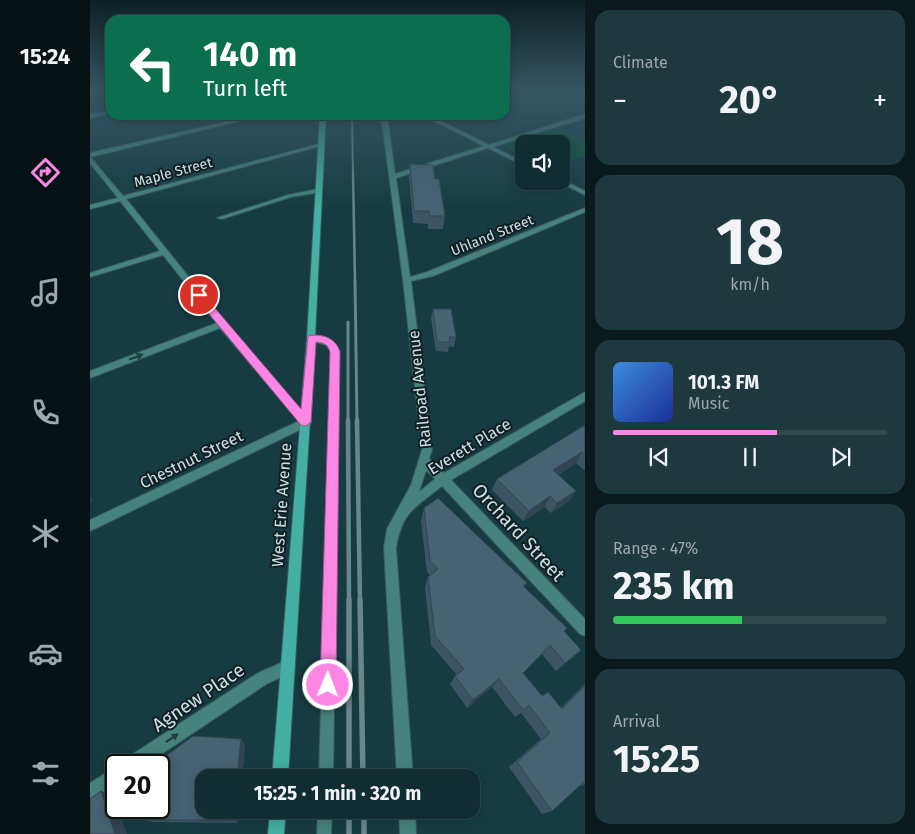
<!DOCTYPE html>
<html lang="en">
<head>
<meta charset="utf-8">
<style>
	body { margin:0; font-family:"Fira Sans",sans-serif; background:#1e393e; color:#f1f3f6; height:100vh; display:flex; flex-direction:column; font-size:19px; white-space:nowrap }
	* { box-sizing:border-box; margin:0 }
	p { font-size:16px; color:#9ca8ac }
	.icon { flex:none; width:28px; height:28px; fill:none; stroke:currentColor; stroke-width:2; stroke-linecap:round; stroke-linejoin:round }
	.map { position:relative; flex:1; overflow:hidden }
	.sheet { display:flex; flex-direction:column; gap:10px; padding:10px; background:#09191c; width:330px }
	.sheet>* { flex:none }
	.guide { position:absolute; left:15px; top:15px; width:405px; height:105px; border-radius:15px; box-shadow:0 2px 12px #0003,0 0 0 1px #30494d; background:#0b6e4f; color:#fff; overflow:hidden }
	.fabs { position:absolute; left:425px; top:135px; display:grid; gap:10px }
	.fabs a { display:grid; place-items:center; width:55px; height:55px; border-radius:10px; background:#102d32; box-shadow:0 2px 12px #0003,0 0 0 1px #30494d; font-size:25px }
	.speed { position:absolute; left:15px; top:754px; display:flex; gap:10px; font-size:25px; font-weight:700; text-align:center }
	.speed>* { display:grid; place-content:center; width:65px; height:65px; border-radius:50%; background:#102d32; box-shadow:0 2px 12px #0003,0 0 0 1px #30494d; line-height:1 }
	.speed .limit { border:2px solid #111; border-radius:8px; background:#fff; color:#111 }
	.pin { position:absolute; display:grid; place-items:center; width:42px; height:42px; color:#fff; margin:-21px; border:2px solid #fff; border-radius:50%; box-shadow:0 1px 5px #0007 }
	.me { position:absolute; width:55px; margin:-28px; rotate:1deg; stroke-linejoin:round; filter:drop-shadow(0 0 4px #0008) }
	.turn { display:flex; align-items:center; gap:18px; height:105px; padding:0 15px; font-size:22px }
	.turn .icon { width:65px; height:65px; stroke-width:2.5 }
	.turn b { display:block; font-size:35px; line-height:42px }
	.big { font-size:38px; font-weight:700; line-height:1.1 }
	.sheet .widget { flex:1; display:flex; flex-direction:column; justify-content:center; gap:8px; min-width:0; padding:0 18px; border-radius:15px; background:#1e393e }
	.sheet .dial { align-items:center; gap:0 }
	.dial b { font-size:65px; line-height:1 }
	.song { display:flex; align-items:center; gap:15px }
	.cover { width:60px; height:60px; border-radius:8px; background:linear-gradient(135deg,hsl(210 70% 55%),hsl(230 70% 35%)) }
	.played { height:5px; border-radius:2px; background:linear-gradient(90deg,#fb86e4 60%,#30494d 60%) }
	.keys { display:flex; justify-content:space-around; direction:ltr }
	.heat { display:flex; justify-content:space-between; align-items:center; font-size:28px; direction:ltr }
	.charge { height:8px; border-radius:4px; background:linear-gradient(90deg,#34c759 47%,#30494d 0) }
	.trip { position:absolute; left:105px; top:769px; width:285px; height:50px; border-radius:15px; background:#102d32; box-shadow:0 2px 12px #0003,0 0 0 1px #30494d; font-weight:700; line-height:50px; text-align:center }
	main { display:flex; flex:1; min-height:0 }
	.tab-bar { display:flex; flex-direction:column; width:90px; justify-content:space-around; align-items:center; background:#061214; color:#9ca8ac }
	.tab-bar .icon { width:35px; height:35px }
	.tab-bar .active { color:#fb86e4 }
	.tab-bar b { font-size:22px; color:#f1f3f6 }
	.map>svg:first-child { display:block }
</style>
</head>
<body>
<main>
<nav class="tab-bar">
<b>15:24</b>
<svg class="icon active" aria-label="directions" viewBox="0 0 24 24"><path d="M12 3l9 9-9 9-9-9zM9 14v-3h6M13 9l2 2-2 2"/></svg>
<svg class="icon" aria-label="music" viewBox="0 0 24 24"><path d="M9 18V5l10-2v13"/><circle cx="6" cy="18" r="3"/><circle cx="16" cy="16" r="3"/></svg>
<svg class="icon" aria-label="phone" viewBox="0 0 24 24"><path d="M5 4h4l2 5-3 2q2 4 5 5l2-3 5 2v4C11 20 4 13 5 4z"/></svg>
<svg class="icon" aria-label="climate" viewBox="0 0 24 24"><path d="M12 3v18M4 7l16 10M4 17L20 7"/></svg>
<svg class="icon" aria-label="car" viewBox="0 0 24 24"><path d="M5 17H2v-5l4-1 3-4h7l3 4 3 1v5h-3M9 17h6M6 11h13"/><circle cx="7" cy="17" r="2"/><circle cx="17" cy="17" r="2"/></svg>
<svg class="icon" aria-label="filters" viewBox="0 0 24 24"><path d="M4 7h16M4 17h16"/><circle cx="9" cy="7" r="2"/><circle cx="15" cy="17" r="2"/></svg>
</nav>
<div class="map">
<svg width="495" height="834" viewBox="0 0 495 834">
	<rect width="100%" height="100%" fill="#163c42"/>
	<path fill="#0c5336" d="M467 128 495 140V156L471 164V144H434V156L412 146Z"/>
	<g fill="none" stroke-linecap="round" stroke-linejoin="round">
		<defs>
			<g id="lane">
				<path d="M228 189 230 190V192L201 197 132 219 127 218 198 195Z"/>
				<path d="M218 336C231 335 244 340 249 352L243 778H229L241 352 236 345 218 340 217 338Z"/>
				<path d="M228 810H242L241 834H227Z"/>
			</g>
			<g id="street">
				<path d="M20 111V113L0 118V114Z"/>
				<path d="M495 114V118L403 147 434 162V166L398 148 306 178 320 277 337 272 495 208V212L343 276 321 281 342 450 339 459 354 473 495 392V401L361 480 495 619V636L490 634 352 486C325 508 312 511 306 548L323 778H307L294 548 297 529 321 485 332 450 313 280 291 115H297L305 174 394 146 332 115H339L399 145ZM336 470 345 479 329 492Z"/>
				<path d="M165 115H175L0 157V153Z"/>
				<path d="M229 144 234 145 36 199 135 322 221 422 220 425 0 531V520L209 421 130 328 0 378V371L127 323 73 255 0 277V273L70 251 30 201 0 209V205L28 198 0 163V157L33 196Z"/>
				<path d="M471 179 495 191V195L469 182 468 181H471Z"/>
				<path d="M198 660 203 662 205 667 203 672 178 683 55 765H33L35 759 168 673Z"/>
				<path d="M26 767V784L0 801V783Z"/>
				<path d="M309 810H325L326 834H310Z"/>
			</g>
			<g id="secondary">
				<path d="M230 115H236L225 338 198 778H182L217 338Z"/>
				<path d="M180 810H196L194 834H178Z"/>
			</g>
		</defs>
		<use href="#lane" stroke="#375a5f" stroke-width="2"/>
		<use href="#street" stroke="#375a5f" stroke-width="2"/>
		<use href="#secondary" stroke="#375a5f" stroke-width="2"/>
		<use href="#lane" fill="#46837c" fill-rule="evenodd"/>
		<use href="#street" fill="#46837c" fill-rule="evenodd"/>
		<use href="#secondary" fill="#44afa3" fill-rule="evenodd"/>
		<path stroke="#68868b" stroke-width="2" d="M262 115 263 175"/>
		<path stroke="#68868b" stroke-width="2.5" d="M263 173 265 282"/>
		<g stroke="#68868b" stroke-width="3">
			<path d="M265 281 267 421"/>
			<path d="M258 322V421"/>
		</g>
		<g stroke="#68868b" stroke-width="4.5">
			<path d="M258 420 259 601"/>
			<path d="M267 420 270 601"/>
		</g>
		<g stroke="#68868b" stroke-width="5.5">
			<path d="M259 600V778"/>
			<path d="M270 600 273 778"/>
			<path d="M259 810V834"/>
			<path d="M274 810V834"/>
		</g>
	</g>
	<g fill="#3c5564">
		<path d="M320 164 345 179 355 216 353 229H338V224L323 223 319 177Z"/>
		<path d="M343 309 366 337 364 347 359 346 358 352 346 351 341 318Z"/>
		<path d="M495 425V471L486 463 468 475 486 491 479 501 461 513 455 507 433 521 402 490 407 479Z"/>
		<path d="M334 508 437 583 434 587 491 650 466 671 452 654 433 673 452 696 471 708 495 684V784L488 787 462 811 452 814 419 767 451 739 431 713 425 717 402 687 377 708 360 684 365 676 367 675 341 645 335 587 338 577 340 575 337 572 331 521Z"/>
		<path d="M155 745 152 778H114L149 810 148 823 63 822 54 820Z"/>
	</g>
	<g fill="#314551">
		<path d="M492 452 486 463 458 481 463 470Z"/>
		<path d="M486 491 479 501 461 513 467 503Z"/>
		<path d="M0 496 3 501 0 502Z"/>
		<path d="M460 496 455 507 433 521 439 511Z"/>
		<path d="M491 650 482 659 466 671 475 663Z"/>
		<path d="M409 679 402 687 377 708 383 700Z"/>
		<path d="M151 739 155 745 152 778H147Z"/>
		<path d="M11 791 25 796 26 801V808H28L37 834H25Z"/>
		<path d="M144 810H149L148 823 143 820Z"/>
	</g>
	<g fill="#466374" stroke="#314551">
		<path d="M320 164 343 165 345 179H349L355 216H340L339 211H324Z"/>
		<path d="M343 309H361L366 337H359L360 342H347Z"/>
		<path d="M495 425V455L492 452 463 470 486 491 467 503 460 496 439 511 407 479Z"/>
		<path d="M348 498 437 583 433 586 477 628 474 631 491 650 475 663 460 645 433 673 452 696 458 692 472 709 495 686V781L462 811 427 762 460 733 439 705 433 710 409 679 383 700 365 676 374 669 345 636 338 577 348 569 340 561 334 508Z"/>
		<path d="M103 736 151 739 147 778H114V810H144L143 820H54L49 808H69V765H64Z"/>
		<path d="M11 791 25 834H0V799Z"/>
	</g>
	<defs><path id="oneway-solid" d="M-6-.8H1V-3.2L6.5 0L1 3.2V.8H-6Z" transform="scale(1.25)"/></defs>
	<g fill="#203e3e">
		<use href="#oneway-solid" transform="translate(46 357) rotate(-21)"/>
		<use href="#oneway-solid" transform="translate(82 738) rotate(-34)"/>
	</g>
	<linearGradient id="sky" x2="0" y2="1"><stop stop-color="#0c2124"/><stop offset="0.44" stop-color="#365665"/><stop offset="1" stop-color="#365665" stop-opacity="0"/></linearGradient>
	<rect width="495" height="208" fill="url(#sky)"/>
	<path fill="#fb86e4" stroke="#a35794" d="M105 293H112L211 409 218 336C232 333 246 338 250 352L246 685 244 691 238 693 232 691 230 685 240 352C238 344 234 343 226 342L221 422 216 426 211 425 105 297Z"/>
	<g text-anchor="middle" stroke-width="4" stroke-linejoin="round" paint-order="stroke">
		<g font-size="14" fill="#cce0e4" stroke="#102023">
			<text transform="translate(83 172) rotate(-15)" y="5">Maple Street</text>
			<text transform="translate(402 235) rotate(-22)" y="5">Uhland Street</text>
		</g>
		<g font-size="16" fill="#cce0e4" stroke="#102023">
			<text transform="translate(329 389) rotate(-96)" y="6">Railroad Avenue</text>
			<text transform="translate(379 446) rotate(-31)" y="6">Everett Place</text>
			<text transform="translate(101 459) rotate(-26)" y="6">Chestnut Street</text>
			<text transform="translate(191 505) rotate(-86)" y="6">West Erie Avenue</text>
		</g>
		<g font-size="19" fill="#cce0e4" stroke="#102023">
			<text transform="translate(429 532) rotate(47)" y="7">Orchard Street</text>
			<text transform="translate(108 697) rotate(-34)" y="7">Agnew Place</text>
		</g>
	</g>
</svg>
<div class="fabs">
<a><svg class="icon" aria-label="sound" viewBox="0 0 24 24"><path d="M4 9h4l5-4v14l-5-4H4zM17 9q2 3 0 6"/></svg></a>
</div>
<div class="speed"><div class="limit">20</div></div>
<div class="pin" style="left:109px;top:295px;background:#d93025"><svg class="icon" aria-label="arrive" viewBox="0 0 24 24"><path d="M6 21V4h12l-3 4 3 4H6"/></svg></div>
<svg class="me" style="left:238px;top:685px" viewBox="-20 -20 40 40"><circle r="17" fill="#fb86e4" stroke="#fff" stroke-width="3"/><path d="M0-11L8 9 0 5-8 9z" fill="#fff"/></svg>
<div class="trip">15:25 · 1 min · 320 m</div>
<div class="guide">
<div class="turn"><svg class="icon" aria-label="left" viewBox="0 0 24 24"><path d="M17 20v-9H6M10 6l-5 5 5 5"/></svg><div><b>140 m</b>Turn left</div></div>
</div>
</div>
<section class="sheet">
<div class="widget"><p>Climate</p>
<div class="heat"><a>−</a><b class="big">20°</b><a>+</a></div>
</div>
<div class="widget dial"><b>18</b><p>km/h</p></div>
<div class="widget">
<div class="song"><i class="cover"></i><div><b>101.3 FM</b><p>Music</p></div></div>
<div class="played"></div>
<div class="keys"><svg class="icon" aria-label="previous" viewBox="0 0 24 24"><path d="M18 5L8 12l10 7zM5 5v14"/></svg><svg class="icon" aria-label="pause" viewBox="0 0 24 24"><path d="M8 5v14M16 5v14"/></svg><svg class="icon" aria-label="next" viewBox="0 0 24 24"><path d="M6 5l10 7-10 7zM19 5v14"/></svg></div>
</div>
<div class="widget"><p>Range · 47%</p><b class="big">235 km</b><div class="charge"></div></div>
<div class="widget"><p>Arrival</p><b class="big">15:25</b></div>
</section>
</main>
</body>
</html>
